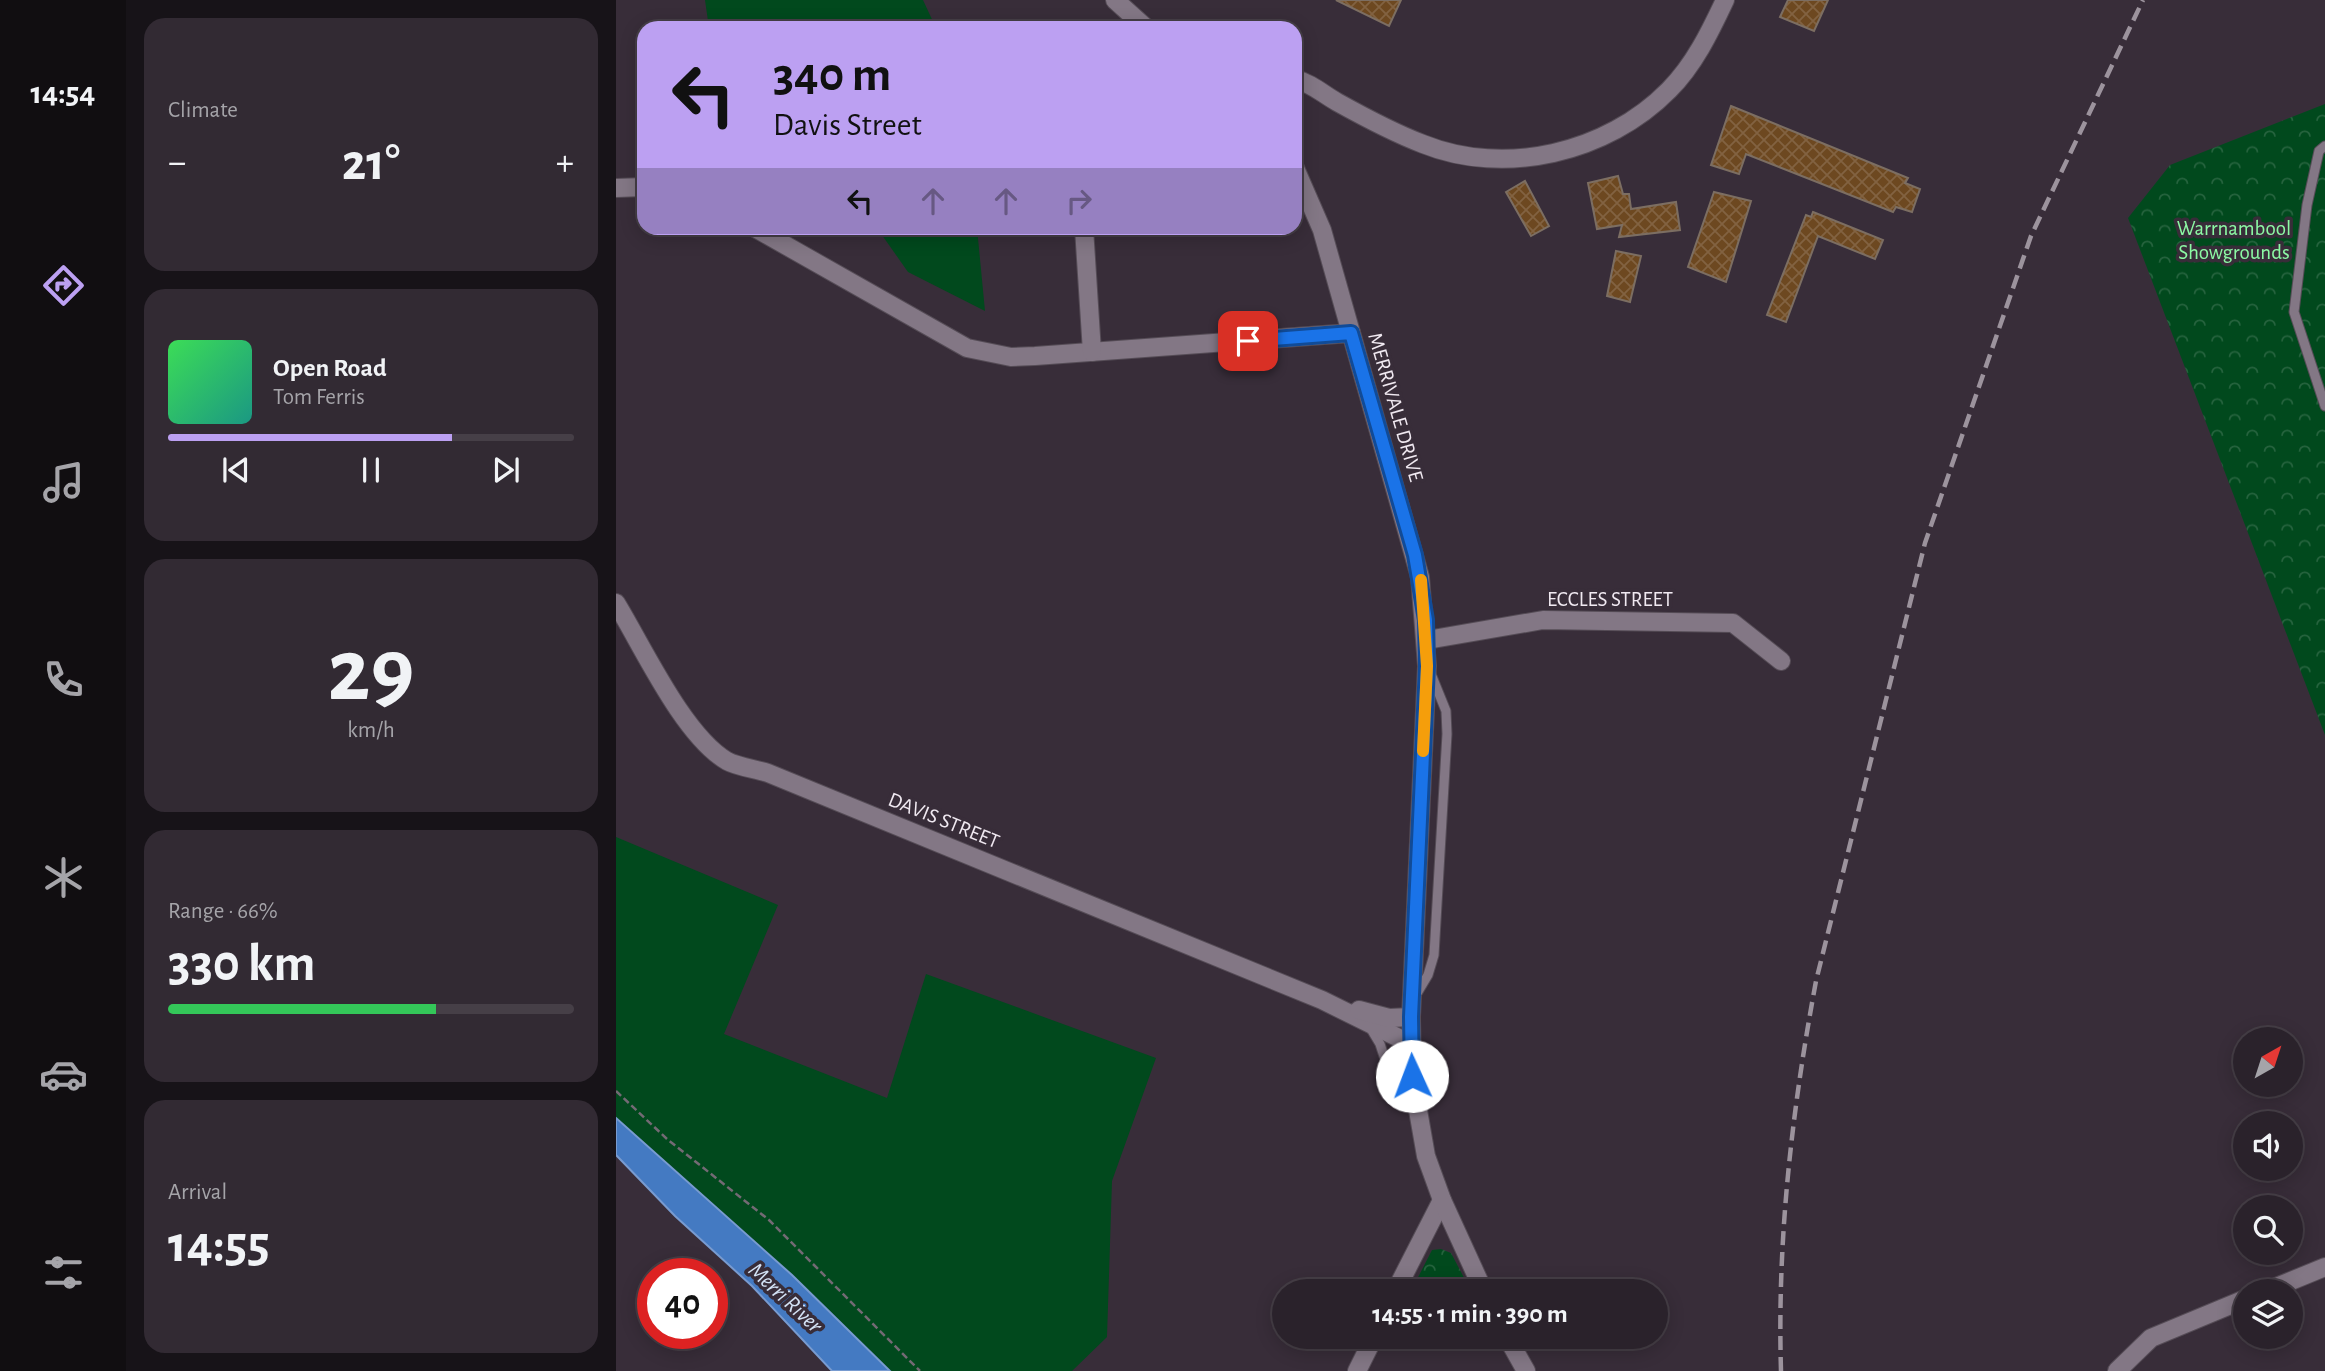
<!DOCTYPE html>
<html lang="en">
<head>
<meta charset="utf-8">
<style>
	body { margin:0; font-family:"Alegreya Sans",sans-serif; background:#322a33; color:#f1f3f6; height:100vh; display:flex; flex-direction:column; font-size:26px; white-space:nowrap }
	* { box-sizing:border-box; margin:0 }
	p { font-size:23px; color:#a5a4a9 }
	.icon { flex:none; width:38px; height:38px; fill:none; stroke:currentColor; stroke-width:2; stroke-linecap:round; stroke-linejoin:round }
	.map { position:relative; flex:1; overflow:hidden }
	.drawer { display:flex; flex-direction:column; gap:18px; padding:18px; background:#171318; width:490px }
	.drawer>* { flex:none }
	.banner { position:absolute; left:21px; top:21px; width:665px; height:214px; border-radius:21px; box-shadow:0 4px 18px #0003,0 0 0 2px #463f47; background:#bca0f2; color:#111; overflow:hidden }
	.needle { width:46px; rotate:39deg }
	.tools { position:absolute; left:1617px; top:1027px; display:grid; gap:14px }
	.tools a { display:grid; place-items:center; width:70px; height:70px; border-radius:50%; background:#2a222b; box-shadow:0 4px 18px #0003,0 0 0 2px #463f47; font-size:35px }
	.speed { position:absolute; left:21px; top:1258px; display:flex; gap:14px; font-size:35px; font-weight:700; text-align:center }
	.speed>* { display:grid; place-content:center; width:91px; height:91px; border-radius:50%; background:#2a222b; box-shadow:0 4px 18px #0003,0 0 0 2px #463f47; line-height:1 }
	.speed .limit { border:10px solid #d22; background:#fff; color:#111 }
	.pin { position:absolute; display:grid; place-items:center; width:60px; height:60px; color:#fff; margin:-30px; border-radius:14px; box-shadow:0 4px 10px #0006 }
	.me { position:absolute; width:77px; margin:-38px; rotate:358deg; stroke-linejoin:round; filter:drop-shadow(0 0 5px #0008) }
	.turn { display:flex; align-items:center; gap:24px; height:147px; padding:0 21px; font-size:32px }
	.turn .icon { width:91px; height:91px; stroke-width:2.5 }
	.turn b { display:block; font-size:49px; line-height:60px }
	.lanes { display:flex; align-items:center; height:66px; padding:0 21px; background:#0003; justify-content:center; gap:35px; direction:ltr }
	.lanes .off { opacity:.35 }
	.big { font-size:52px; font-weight:700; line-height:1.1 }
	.drawer .tile { flex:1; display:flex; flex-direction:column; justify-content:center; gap:10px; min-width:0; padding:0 24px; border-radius:21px; background:#322a33 }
	.drawer .dial { align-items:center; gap:0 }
	.dial b { font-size:91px; line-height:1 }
	.song { display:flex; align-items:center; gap:21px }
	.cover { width:84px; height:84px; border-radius:10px; background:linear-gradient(135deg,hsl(130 70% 55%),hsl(170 70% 35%)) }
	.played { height:7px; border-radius:4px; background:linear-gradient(90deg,#bca0f2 70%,#463f47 70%) }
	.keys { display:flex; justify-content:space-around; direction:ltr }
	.heat { display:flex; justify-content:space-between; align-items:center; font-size:38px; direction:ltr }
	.charge { height:10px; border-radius:5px; background:linear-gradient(90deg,#34c759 66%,#463f47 0) }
	.trip { position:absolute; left:656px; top:1279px; width:396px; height:70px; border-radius:35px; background:#2a222b; box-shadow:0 4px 18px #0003,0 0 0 2px #463f47; font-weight:700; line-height:70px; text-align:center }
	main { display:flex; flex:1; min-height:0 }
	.tabs { display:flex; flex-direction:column; width:126px; justify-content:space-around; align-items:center; background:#110e11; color:#a5a4a9 }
	.tabs .icon { width:49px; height:49px }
	.tabs .current { color:#bca0f2 }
	.tabs b { font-size:32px; color:#f1f3f6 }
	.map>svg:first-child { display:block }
</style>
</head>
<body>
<main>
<nav class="tabs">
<b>14:54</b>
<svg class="icon current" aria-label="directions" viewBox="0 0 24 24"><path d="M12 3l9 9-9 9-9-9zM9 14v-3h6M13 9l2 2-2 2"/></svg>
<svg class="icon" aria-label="music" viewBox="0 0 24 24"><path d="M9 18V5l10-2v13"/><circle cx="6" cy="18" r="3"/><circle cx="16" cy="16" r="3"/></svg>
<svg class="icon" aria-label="phone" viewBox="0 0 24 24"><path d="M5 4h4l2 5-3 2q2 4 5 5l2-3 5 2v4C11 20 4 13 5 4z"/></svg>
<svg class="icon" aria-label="climate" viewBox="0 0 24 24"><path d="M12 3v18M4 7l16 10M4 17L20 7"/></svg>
<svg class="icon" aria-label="car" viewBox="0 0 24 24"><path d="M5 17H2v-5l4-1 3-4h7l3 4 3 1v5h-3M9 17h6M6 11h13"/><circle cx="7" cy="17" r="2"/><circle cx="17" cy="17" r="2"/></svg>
<svg class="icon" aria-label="filters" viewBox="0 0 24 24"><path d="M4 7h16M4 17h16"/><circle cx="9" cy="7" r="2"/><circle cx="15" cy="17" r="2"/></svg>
</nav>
<section class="drawer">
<div class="tile"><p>Climate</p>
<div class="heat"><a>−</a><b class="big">21°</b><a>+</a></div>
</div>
<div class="tile">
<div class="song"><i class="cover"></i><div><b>Open Road</b><p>Tom Ferris</p></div></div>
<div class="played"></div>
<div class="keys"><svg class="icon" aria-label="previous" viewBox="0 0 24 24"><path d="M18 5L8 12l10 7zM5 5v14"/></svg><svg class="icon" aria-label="pause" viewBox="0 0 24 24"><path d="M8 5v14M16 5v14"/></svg><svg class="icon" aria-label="next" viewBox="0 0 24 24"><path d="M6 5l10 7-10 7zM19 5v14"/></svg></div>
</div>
<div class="tile dial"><b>29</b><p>km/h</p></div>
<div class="tile"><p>Range · 66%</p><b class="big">330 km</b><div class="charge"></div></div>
<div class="tile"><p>Arrival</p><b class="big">14:55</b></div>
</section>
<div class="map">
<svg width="1709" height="1371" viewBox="0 0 1709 1371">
	<defs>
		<pattern id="park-crowns" width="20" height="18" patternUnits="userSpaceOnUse" patternTransform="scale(1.75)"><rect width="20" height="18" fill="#01491d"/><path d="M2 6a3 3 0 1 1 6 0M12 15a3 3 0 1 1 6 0" fill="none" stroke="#26633e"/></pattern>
		<pattern id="building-cross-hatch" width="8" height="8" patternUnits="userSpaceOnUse" patternTransform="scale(1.75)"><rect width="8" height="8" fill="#6d4820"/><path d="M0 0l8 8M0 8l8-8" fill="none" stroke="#826241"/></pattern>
	</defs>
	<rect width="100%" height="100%" fill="#382d39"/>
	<g fill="#01491d">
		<path d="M89 0H307L320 28H93Z"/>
		<path d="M261 228H361L369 311 292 272Z"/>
		<path d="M0 837 162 905 108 1034 271 1098 310 974 540 1058 496 1181 491 1337 456 1371H274L176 1275 0 1118Z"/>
	</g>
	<g fill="url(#park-crowns)">
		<path d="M1709 104V735L1512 218 1554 165Z"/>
		<path d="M825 1249 835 1253 855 1291H795L816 1250Z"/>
		<path d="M775 1337H819L785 1351 769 1350Z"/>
	</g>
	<path fill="#447ac2" stroke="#789bd0" stroke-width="2" d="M0 1118 176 1275 274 1371H216L136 1286 59 1216 0 1155Z"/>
	<g fill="url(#building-cross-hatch)" stroke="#7c6e62" stroke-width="2">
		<path d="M720 0H785L773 26Z"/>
		<path d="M1172 0H1212L1198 31 1164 17Z"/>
		<path d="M1115 106 1292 178 1289 183 1304 189 1296 212 1280 207 1277 212 1130 154 1123 174 1095 165Z"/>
		<path d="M1002 176 1007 194H1013L1015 209 1060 202 1064 230 1003 237 1006 225 981 229 972 183Z"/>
		<path d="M909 181 933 226 915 236 890 192Z"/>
		<path d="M1098 192 1135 201 1110 282 1072 267Z"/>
		<path d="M1197 212 1267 240 1259 259 1202 236 1170 322 1151 315 1190 215 1195 217Z"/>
		<path d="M1000 251 1025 256 1014 302 991 296Z"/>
	</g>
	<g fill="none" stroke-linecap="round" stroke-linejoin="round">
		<defs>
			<g id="service">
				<path d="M1709 146 1703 151 1691 205 1678 312 1709 406"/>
				<path d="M800 995 812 975 818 955 831 734 830 711 815 674"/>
				<path d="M755 1029 764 1044 782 1099"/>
			</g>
			<g id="minor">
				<path d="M0 188 28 187"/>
				<path d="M139 228 351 348 395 357 419 356 735 333"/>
				<path d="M468 228 476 352"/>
				<path d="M0 603C27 647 67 735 111 761 122 767 140 769 152 773L706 1000 795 1044"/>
				<path d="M811 640 927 620 1117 623 1165 661"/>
				<path d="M743 1010 773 1018 795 1017"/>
				<path d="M779 1292 826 1200"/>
				<path d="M1648 1292 1709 1267"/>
				<path d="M741 1371 758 1337"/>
				<path d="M1501 1371 1535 1338 1629 1299"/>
			</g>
			<g id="tertiary">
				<path d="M499 0 530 28"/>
				<path d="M679 79C695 83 707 94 721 102 748 117 778 133 807 144 889 177 991 153 1053 90 1078 65 1094 32 1109 0"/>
				<path d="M679 168 706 230 804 577 811 666 795 1017 796 1076 810 1156 826 1200 868 1292"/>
				<path d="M891 1337 910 1371"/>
			</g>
		</defs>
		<use href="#service" stroke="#554c56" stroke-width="11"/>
		<use href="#minor" stroke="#554c56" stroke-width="20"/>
		<use href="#tertiary" stroke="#554c56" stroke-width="20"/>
		<path stroke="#736a74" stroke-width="2.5" stroke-dasharray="7 3.5" stroke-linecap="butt" d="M0 1091 51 1139 153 1220 304 1371"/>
		<use href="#service" stroke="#837785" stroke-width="9"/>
		<use href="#minor" stroke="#837785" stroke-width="18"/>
		<use href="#tertiary" stroke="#837785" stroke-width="18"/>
		<path stroke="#9c939d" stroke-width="4.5" stroke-dasharray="14 7" stroke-linecap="butt" d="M1165 1371C1161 1239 1176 1110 1200 981L1309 543 1415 236 1527 0"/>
	</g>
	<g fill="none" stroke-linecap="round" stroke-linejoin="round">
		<defs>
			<path id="route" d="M632 341 735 333 799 555 810 620 811 666 795 1017 796 1076"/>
		</defs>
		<use href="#route" stroke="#114b97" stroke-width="18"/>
		<use href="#route" stroke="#1a73e8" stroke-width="12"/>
		<path stroke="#f59e0b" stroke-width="12" d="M805 580 811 666 807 751"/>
	</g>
	<g text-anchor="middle" stroke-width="7" stroke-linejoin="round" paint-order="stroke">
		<g font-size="21" fill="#8cf9a4" stroke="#382d39">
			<text x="1618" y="235">Warrnambool<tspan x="1618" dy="24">Showgrounds</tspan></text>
		</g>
		<g font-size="21" fill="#f0e9f1" stroke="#382d39">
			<text transform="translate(780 407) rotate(74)" y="7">MERRIVALE DRIVE</text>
			<text x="994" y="606">ECCLES STREET</text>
			<text transform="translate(328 820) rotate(22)" y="7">DAVIS STREET</text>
		</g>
		<g font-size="23" font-style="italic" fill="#d4e3f6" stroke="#382d39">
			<text transform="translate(170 1297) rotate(43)" y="8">Merri River</text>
		</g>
	</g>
</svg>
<div class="tools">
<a><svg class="needle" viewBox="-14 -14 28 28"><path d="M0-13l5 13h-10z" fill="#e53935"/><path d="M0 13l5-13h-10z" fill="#a5a4a9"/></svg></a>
<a><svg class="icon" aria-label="sound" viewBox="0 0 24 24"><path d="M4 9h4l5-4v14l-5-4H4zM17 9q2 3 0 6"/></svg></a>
<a><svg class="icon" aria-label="search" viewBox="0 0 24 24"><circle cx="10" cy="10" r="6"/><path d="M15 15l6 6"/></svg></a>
<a><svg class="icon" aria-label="layers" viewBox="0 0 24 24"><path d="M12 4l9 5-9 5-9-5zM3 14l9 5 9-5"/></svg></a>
</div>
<div class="speed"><div class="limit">40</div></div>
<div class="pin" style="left:632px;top:341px;background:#d93025"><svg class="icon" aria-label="arrive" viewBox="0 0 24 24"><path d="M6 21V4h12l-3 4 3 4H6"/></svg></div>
<svg class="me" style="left:796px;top:1076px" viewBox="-20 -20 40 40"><circle r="19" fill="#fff"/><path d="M0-13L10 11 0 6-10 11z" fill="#1a73e8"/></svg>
<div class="trip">14:55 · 1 min · 390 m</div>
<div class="banner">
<div class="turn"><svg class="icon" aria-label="left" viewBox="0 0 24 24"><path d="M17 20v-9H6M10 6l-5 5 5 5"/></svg><div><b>340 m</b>Davis Street</div></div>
<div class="lanes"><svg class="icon" aria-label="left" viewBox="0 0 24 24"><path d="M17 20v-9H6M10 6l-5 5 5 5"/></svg><svg class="icon off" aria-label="ahead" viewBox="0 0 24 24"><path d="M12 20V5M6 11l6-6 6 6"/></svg><svg class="icon off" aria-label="ahead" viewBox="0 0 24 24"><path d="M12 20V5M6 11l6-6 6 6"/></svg><svg class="icon off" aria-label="right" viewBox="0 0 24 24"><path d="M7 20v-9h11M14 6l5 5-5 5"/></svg></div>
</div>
</div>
</main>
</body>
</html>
